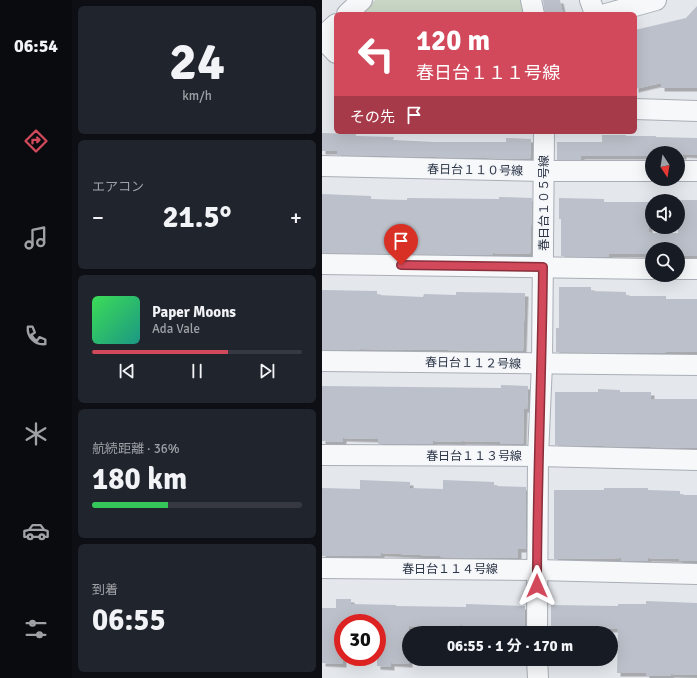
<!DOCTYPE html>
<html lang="ja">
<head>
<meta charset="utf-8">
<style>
	body { margin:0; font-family:Signika,"Noto Sans JP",sans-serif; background:#20242c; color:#f1f3f6; height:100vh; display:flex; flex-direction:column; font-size:15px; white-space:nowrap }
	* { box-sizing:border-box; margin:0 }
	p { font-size:13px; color:#9ea1a6 }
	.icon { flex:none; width:22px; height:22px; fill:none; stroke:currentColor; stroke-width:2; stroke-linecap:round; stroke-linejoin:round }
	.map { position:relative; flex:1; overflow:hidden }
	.panel { display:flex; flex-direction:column; gap:6px; padding:6px; background:#0d0f14; width:250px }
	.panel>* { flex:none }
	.guide { position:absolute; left:12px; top:12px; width:303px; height:122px; border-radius:6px; box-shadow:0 4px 16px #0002; background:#d1495b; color:#fff; overflow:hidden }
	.needle { width:26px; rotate:168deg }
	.buttons { position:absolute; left:323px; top:146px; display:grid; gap:8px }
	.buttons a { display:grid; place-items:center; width:40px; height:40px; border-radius:50%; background:#171b24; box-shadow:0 4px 16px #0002; font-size:20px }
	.speed { position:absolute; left:12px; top:614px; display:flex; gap:8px; font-size:20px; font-weight:700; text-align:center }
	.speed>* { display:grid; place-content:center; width:52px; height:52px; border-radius:50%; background:#171b24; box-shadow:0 4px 16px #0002; line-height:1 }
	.speed .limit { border:6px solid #d22; background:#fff; color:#111 }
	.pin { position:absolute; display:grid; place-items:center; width:34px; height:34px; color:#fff; margin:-41px -17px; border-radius:50% 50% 50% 0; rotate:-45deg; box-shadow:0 0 4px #0007 }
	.pin .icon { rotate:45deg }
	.me { position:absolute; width:44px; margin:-22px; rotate:0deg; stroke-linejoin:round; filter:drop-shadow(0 0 3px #0008) }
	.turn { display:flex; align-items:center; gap:14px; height:84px; padding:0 16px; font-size:18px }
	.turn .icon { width:52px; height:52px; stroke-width:2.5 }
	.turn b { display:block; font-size:28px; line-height:34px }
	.then { display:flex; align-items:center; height:38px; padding:0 16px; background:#0003; gap:8px; font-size:15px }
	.big { font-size:30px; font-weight:700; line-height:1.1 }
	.panel .card { flex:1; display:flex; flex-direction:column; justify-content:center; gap:6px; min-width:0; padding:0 14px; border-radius:6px; background:#20242c }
	.panel .dial { align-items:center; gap:0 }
	.dial b { font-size:52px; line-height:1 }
	.song { display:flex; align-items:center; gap:12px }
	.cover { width:48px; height:48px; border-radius:6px; background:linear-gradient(135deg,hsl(130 70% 55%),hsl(170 70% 35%)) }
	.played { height:4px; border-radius:2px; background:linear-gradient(90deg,#d1495b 65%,#363941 65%) }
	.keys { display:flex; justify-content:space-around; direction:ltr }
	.heat { display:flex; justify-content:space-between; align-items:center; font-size:22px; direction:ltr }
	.charge { height:6px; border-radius:3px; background:linear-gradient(90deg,#34c759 36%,#363941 0) }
	.trip { position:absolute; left:80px; top:626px; width:216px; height:40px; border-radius:20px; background:#171b24; box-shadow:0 4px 16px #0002; font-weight:700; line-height:40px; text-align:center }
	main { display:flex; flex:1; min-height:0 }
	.tab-bar { display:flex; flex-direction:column; width:72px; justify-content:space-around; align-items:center; background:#090b0e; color:#9ea1a6 }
	.tab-bar .icon { width:28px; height:28px }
	.tab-bar .on { color:#d1495b }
	.tab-bar b { font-size:18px; color:#f1f3f6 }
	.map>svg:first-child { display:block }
</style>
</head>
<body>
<main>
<nav class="tab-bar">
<b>06:54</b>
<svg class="icon on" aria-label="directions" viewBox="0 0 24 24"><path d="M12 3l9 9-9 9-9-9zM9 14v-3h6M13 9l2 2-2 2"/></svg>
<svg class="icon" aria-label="music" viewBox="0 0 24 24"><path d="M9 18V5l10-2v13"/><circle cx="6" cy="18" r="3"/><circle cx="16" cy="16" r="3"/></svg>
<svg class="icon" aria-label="phone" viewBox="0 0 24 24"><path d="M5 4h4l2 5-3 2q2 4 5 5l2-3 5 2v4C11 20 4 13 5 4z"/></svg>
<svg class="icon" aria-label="climate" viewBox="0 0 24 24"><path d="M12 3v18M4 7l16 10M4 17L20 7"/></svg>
<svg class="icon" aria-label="car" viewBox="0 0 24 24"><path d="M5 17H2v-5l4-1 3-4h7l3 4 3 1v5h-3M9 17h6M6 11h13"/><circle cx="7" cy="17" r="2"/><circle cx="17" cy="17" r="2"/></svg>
<svg class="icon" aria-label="filters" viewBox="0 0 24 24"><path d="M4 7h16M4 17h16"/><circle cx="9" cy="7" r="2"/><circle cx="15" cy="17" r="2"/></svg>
</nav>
<section class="panel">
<div class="card dial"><b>24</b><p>km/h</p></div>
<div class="card"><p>エアコン</p>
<div class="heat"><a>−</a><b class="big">21.5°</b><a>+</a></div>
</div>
<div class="card">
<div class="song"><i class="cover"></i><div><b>Paper Moons</b><p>Ada Vale</p></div></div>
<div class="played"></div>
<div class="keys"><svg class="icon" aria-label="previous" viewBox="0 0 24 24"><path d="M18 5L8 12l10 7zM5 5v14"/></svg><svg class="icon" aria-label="pause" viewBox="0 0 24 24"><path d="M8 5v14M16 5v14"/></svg><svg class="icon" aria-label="next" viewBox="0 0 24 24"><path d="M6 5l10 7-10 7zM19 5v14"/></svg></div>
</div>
<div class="card"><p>航続距離 · 36%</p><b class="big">180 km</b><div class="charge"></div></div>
<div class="card"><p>到着</p><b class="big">06:55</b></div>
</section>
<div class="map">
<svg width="375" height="678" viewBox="0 0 375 678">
	<defs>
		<filter id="shadow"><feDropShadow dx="3.5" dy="3.5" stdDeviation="0" flood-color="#0004"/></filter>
	</defs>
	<rect width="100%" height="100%" fill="#e4e7ec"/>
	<path fill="#c9d6c5" d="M53 0H203L206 14H39Z"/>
	<g fill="#bbc0ca" filter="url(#shadow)">
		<path d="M221 0H238L241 14H223Z"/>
		<path d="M375 6V88H339V83L313 89V30L364 18Z"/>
		<path d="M0 133 34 134V136L72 137 71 140 113 142H184V138L209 139 208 159 15 155V151H0Z"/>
		<path d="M280 135H304V136H334V137L375 138V155L361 154V156H356V153H330V156H259V160H235V142H280Z"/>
		<path d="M0 194 49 196V199L85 200V198L177 199V197L210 198 208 254 171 253V255L0 253Z"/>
		<path d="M237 198 282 199V202H327V232L329 233H356V200H375V256H356V249H329V254H287V257L239 256V219H237Z"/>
		<path d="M237 287H269V291L304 292V296H344V299H375V352H344V353L234 352V328H237Z"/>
		<path d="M0 290 55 291V295L101 297 102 294 134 295V292L203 293 201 351 39 349V350H0Z"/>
		<path d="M179 385 206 386 205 409H202L201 444H178V442L140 441V442L111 441V444H56V439L21 438V442L0 441V386L179 388Z"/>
		<path d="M276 389 298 390V392H329V399H375V448L233 445V392H276Z"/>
		<path d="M38 480 88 482V488L121 489V480L172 482V486L204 487V549H196V558L118 557V556L59 553V556H0V488L38 489Z"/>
		<path d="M282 488H326V490L358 491V495H375V561H357V559L326 558 325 561H299V558L232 559V490H282Z"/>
		<path d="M14 599H29V604L74 605V606L144 607V604L203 606 202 629 176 628V626L138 625V627L87 626V664L69 663V667L55 666V623H21V664L0 663V608H14Z"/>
		<path d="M324 601 375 603V675L349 674 348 676H324V673H295L296 629 229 628V605L296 606V604H324Z"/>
	</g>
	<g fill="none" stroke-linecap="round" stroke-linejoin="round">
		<defs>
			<g id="street">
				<path d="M209 0 212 14"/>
				<path d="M268 0 273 14"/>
				<path d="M25 14 40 0"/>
				<path d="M284 14 334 0"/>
				<path d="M0 37 14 24"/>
				<path d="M0 38 14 53"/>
				<path d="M313 109 375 111"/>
				<path d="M0 166 222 171H330"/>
				<path d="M356 171H375"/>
				<path d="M0 264 330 269"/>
				<path d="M356 269H375"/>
				<path d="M0 361 375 365"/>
				<path d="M0 455 216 456 375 460"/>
				<path d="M0 568 215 570 375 574"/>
				<path d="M215 633 216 456 220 364 222 132"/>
				<path d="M215 659 216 678"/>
			</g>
		</defs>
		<use href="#street" stroke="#a9aeb7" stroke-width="22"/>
		<use href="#street" stroke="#f7f8fa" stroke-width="20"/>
	</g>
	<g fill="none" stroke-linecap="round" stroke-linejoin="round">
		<defs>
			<path id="route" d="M79 265 221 267C220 373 215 479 215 586"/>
		</defs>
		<use href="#route" stroke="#882f3b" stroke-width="10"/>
		<use href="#route" stroke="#d1495b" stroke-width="7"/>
	</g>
	<g text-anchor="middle" stroke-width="3" stroke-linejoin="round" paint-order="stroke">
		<g font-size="12" fill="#2b3445" stroke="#f4f6f9">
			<text transform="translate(153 170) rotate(1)" y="4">春日台１１０号線</text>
			<text transform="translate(222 203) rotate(-90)" y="4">春日台１０５号線</text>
			<text transform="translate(151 363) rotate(1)" y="4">春日台１１２号線</text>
			<text x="152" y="460">春日台１１３号線</text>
			<text x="128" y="573">春日台１１４号線</text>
		</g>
	</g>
</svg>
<div class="buttons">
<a><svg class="needle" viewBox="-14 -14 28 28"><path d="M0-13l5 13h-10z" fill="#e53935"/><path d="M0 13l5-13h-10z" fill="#9ea1a6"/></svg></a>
<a><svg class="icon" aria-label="sound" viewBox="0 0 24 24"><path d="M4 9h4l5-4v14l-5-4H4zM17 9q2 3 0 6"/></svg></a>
<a><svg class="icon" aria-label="search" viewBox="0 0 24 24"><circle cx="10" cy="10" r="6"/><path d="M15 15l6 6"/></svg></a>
</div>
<div class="speed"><div class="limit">30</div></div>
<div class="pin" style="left:79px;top:265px;background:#d93025"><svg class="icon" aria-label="arrive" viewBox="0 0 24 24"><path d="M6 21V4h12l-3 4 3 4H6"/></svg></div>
<svg class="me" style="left:215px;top:586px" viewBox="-20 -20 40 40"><path d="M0-17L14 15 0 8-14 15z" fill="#d1495b" stroke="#fff" stroke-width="4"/></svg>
<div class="trip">06:55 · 1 分 · 170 m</div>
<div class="guide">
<div class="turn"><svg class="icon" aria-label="left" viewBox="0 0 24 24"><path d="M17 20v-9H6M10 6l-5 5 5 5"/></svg><div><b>120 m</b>春日台１１１号線</div></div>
<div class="then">その先<svg class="icon" aria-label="arrive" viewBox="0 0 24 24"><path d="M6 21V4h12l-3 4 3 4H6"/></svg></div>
</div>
</div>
</main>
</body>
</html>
